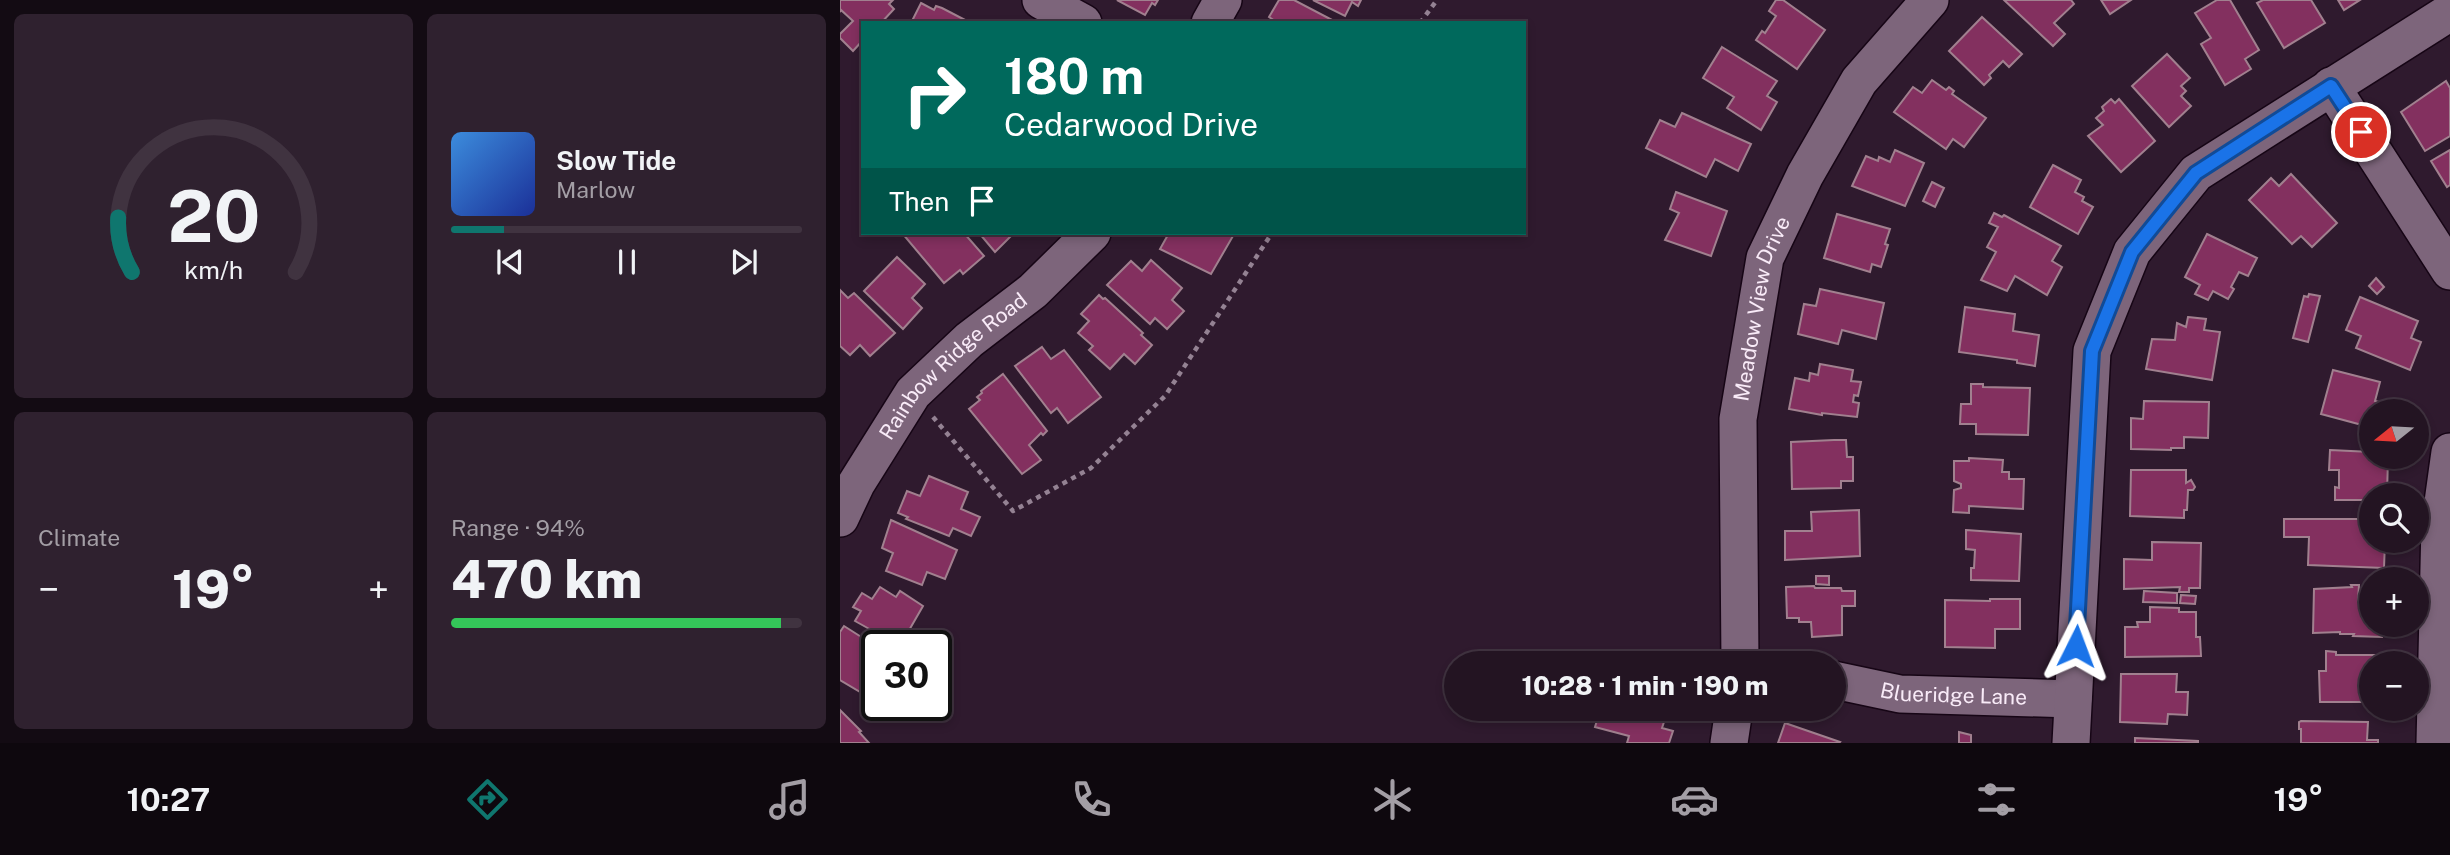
<!DOCTYPE html>
<html lang="en">
<head>
<meta charset="utf-8">
<style>
	body { margin:0; font-family:"Public Sans",sans-serif; background:#2f212f; color:#f1f3f6; height:100vh; display:flex; flex-direction:column; font-size:26px; white-space:nowrap }
	* { box-sizing:border-box; margin:0 }
	p { font-size:23px; color:#a39ea5 }
	.icon { flex:none; width:38px; height:38px; fill:none; stroke:currentColor; stroke-width:2; stroke-linecap:round; stroke-linejoin:round }
	.map { position:relative; flex:1; overflow:hidden }
	.sheet { display:flex; flex-direction:column; gap:14px; padding:14px; background:#130b13; width:840px }
	.sheet>* { flex:none }
	.banner { position:absolute; left:21px; top:21px; width:665px; height:214px; border-radius:0px; box-shadow:0 4px 10px #0003,0 0 0 2px #403340; background:#00695c; color:#fff; overflow:hidden }
	.needle { width:46px; rotate:252deg }
	.tools { position:absolute; left:1519px; top:399px; display:grid; gap:14px }
	.tools a { display:grid; place-items:center; width:70px; height:70px; border-radius:50%; background:#231422; box-shadow:0 4px 10px #0003,0 0 0 2px #403340; font-size:35px }
	.speed { position:absolute; left:21px; top:630px; display:flex; gap:14px; font-size:35px; font-weight:700; text-align:center }
	.speed>* { display:grid; place-content:center; width:91px; height:91px; border-radius:50%; background:#231422; box-shadow:0 4px 10px #0003,0 0 0 2px #403340; line-height:1 }
	.speed .limit { border:4px solid #111; border-radius:10px; background:#fff; color:#111 }
	.pin { position:absolute; display:grid; place-items:center; width:60px; height:60px; color:#fff; margin:-30px; border:4px solid #fff; border-radius:50%; box-shadow:0 2px 7px #0007 }
	.me { position:absolute; width:77px; margin:-38px; rotate:3deg; stroke-linejoin:round; filter:drop-shadow(0 0 5px #0008) }
	.turn { display:flex; align-items:center; gap:24px; height:147px; padding:0 28px; font-size:32px }
	.turn .icon { width:91px; height:91px; stroke-width:2.5 }
	.turn b { display:block; font-size:49px; line-height:60px }
	.then { display:flex; align-items:center; height:66px; padding:0 28px; background:#0003; gap:14px; font-size:26px }
	.big { font-size:52px; font-weight:800; line-height:1.1 }
	.sheet .tile { flex:1; display:flex; flex-direction:column; justify-content:center; gap:10px; min-width:0; padding:0 24px; border-radius:10px; background:#2f212f }
	.sheet .dial { align-items:center; gap:0 }
	.dial svg { height:182px; overflow:visible; fill:none; stroke:#403340; stroke-width:7; stroke-linecap:round; text-anchor:middle }
	.dial text { fill:#f1f3f6; stroke:none }
	.song { display:flex; align-items:center; gap:21px }
	.cover { width:84px; height:84px; border-radius:10px; background:linear-gradient(135deg,hsl(210 70% 55%),hsl(230 70% 35%)) }
	.played { height:7px; border-radius:4px; background:linear-gradient(90deg,#0f766e 15%,#403340 15%) }
	.keys { display:flex; justify-content:space-around; direction:ltr }
	.heat { display:flex; justify-content:space-between; align-items:center; font-size:38px; direction:ltr }
	.charge { height:10px; border-radius:5px; background:linear-gradient(90deg,#34c759 94%,#403340 0) }
	.sheet .tiles { flex:1; display:grid; gap:14px; grid-template-columns:repeat(2,1fr) }
	.trip { position:absolute; left:604px; top:651px; width:402px; height:70px; border-radius:35px; background:#231422; box-shadow:0 4px 10px #0003,0 0 0 2px #403340; font-weight:800; line-height:70px; text-align:center }
	.dock { display:flex; height:112px; justify-content:space-around; align-items:center; background:#0e080e; color:#a39ea5 }
	.dock .icon { width:49px; height:49px }
	.dock .selected { color:#0f766e }
	.dock b { font-size:32px; color:#f1f3f6 }
	main { display:flex; flex:1; min-height:0 }
	.map>svg:first-child { display:block }
</style>
</head>
<body>
<main>
<section class="sheet">
<div class="tiles">
<div class="tile dial"><svg viewBox="0 0 100 80">
<path d="M14 69A42 42 0 1 1 86 69"/>
<path d="M14 69A42 42 0 0 1 8 45" stroke="#0f766e"/>
<text x="50" y="56" font-size="32" font-weight="700">20</text>
<text x="50" y="72" font-size="11">km/h</text>
</svg></div>
<div class="tile">
<div class="song"><i class="cover"></i><div><b>Slow Tide</b><p>Marlow</p></div></div>
<div class="played"></div>
<div class="keys"><svg class="icon" aria-label="previous" viewBox="0 0 24 24"><path d="M18 5L8 12l10 7zM5 5v14"/></svg><svg class="icon" aria-label="pause" viewBox="0 0 24 24"><path d="M8 5v14M16 5v14"/></svg><svg class="icon" aria-label="next" viewBox="0 0 24 24"><path d="M6 5l10 7-10 7zM19 5v14"/></svg></div>
</div>
<div class="tile"><p>Climate</p>
<div class="heat"><a>−</a><b class="big">19°</b><a>+</a></div>
</div>
<div class="tile"><p>Range · 94%</p><b class="big">470 km</b><div class="charge"></div></div>
</div>
</section>
<div class="map">
<svg width="1610" height="743" viewBox="0 0 1610 743">
	<rect width="100%" height="100%" fill="#2f1a2e"/>
	<g fill="#83305f" stroke="#a1808f" stroke-width="2">
		<path d="M0 0H53L49 4 54 9 41 23H23V40L13 51 0 38V34L13 21 1 10 0 12Z"/>
		<path d="M277 0H318L315 5 312 3 305 15Z"/>
		<path d="M439 0H454L494 21 438 23 429 17Z"/>
		<path d="M473 0H521L518 6 512 2 505 16Z"/>
		<path d="M936 0H943L985 30 957 69 916 40 922 31 925 33 936 16 929 11Z"/>
		<path d="M1164 0H1231L1234 4 1214 23 1225 34 1213 46Z"/>
		<path d="M1261 0H1291L1270 14Z"/>
		<path d="M1377 0H1390L1419 50 1405 59 1411 69 1385 85 1361 44 1371 38 1355 13Z"/>
		<path d="M1423 0H1471L1485 23 1444 48 1417 3Z"/>
		<path d="M1498 0H1520L1504 10Z"/>
		<path d="M81 3 94 10 96 6 102 8 127 21 71 23Z"/>
		<path d="M1142 17 1182 54 1169 67 1163 61 1149 75 1151 78 1144 85 1109 51Z"/>
		<path d="M882 47 937 81 927 96 937 102 921 130 887 108 894 97 863 78Z"/>
		<path d="M1327 54 1350 78 1341 86 1346 91 1341 96 1351 106 1329 127 1292 86Z"/>
		<path d="M1092 80 1106 90 1109 87 1114 91 1112 94 1146 118 1124 147 1113 139 1106 149 1054 112 1073 87 1082 93Z"/>
		<path d="M1606 81 1610 88V136L1585 151 1561 112Z"/>
		<path d="M1271 99 1275 103 1279 99 1315 141 1281 172 1248 136 1263 125 1256 118 1264 111 1262 107Z"/>
		<path d="M842 113 911 144 898 171 875 159 866 177 806 148 820 120 835 127Z"/>
		<path d="M1055 150 1084 163 1065 206 1012 186 1026 156 1038 161 1039 157 1050 162Z"/>
		<path d="M1610 150V185L1607 187 1591 161Z"/>
		<path d="M1213 165 1241 180 1235 192 1244 197 1242 201 1253 207 1238 234 1190 207Z"/>
		<path d="M1451 174 1497 223 1472 247 1461 236 1452 244 1409 200 1431 178 1439 186Z"/>
		<path d="M1092 182 1104 188 1095 207 1083 201Z"/>
		<path d="M836 192 887 211 871 256 825 240 839 213 830 209Z"/>
		<path d="M1154 213 1162 217 1164 215 1221 246 1212 261 1222 267 1207 295 1175 276 1167 291 1141 280 1156 252 1147 247 1158 227 1149 223Z"/>
		<path d="M997 214 1050 229 1045 244 1048 245 1041 267 1032 264 1030 272 984 258Z"/>
		<path d="M62 233H124L144 256 123 274 120 270 104 283Z"/>
		<path d="M139 233H174L155 252Z"/>
		<path d="M329 233H387L393 236 371 274 320 249Z"/>
		<path d="M1367 234 1417 258 1408 276 1399 272 1391 287 1394 289 1388 299 1373 291 1368 300 1355 294 1360 285 1345 277Z"/>
		<path d="M57 257 85 284 72 298 82 308 63 329 24 291Z"/>
		<path d="M311 260 342 288 332 300 344 311 327 329 315 318 310 324 267 285 291 261 302 271Z"/>
		<path d="M1536 278 1544 287 1537 294 1529 286Z"/>
		<path d="M980 289 1044 303 1036 339 1002 330 998 344 958 334 964 304 976 306Z"/>
		<path d="M0 290 8 298 14 293 55 333 30 356 20 345 10 355 0 346Z"/>
		<path d="M1469 294 1480 296 1468 342 1453 338 1464 296 1468 297Z"/>
		<path d="M259 295 263 299 265 298 303 333 301 335 312 345 295 364 284 354 270 369 249 350 253 346 238 333 249 321 241 314Z"/>
		<path d="M1520 297 1578 321 1571 338 1581 342 1570 370 1516 348 1521 336 1506 330Z"/>
		<path d="M1125 307 1175 314 1173 331 1199 335 1195 366 1177 363V360L1119 352Z"/>
		<path d="M1348 317 1366 319 1364 330 1380 332 1372 380 1306 369 1312 339 1335 340 1337 323 1346 327Z"/>
		<path d="M202 347 211 359 224 350 261 397 228 423 217 408 211 413 175 366Z"/>
		<path d="M980 364 1013 370 1011 381 1021 382 1018 396 1014 395 1013 402 1019 403 1017 417 982 413V415L949 409 955 378 969 381 970 373 978 375Z"/>
		<path d="M1493 370 1540 382 1535 401 1561 407 1560 411H1531V430L1521 428 1522 425 1481 414Z"/>
		<path d="M163 374 207 431 203 435 201 433 189 445 201 460 182 474 129 409 140 400 137 397 142 393 141 391Z"/>
		<path d="M1131 384H1143V387L1190 388 1188 435 1136 434V424H1120L1121 404H1131Z"/>
		<path d="M1304 401 1369 402 1368 438 1344 437V448H1331V450L1291 449V418L1303 419Z"/>
		<path d="M994 440H1006L1007 457H1013V481H1001V488L952 489 951 442Z"/>
		<path d="M1490 450 1531 452V457H1548L1547 495H1531V500H1495V487L1499 488V470H1489Z"/>
		<path d="M1129 458 1163 460 1162 472H1169V479H1184L1183 509 1129 506V513L1113 512 1114 490 1121 488V484L1114 481V461H1129Z"/>
		<path d="M1291 470H1346V483L1351 480 1355 487 1353 490H1348L1347 510H1344V518L1290 516Z"/>
		<path d="M89 476 128 492 121 509 140 517 131 536 113 528 109 536 66 519 68 517 58 513 67 491 80 496Z"/>
		<path d="M1019 510 1020 556 945 560V531H972L971 512Z"/>
		<path d="M1444 519H1531V541H1545L1544 568 1468 565 1469 537H1444Z"/>
		<path d="M51 520 117 550 105 579 87 572 82 585 46 571 53 553 42 548Z"/>
		<path d="M1126 530 1181 534 1179 581 1131 580V568H1134L1135 550 1126 549Z"/>
		<path d="M1312 542 1361 543 1360 588H1349V592H1339L1340 587 1284 589V559L1312 560Z"/>
		<path d="M976 576H989V585L976 584Z"/>
		<path d="M1511 585H1519L1518 601H1531V625H1543L1542 637 1513 636 1514 634H1500V632L1473 633 1474 589 1512 587Z"/>
		<path d="M974 586 975 588H1001L1002 591H1015V606H1002V635L972 637 971 622H959V618H947L946 587Z"/>
		<path d="M40 587 56 597 60 591 83 606 60 646 15 621 21 611 13 607 22 593 32 599Z"/>
		<path d="M1304 591 1337 593V603L1303 602Z"/>
		<path d="M1341 595 1356 596 1355 604 1340 603Z"/>
		<path d="M1150 599H1180V629H1155V648L1105 647V600L1150 601Z"/>
		<path d="M1310 607 1339 608V612H1356V637H1360L1361 656 1285 657V627H1298L1297 622H1310Z"/>
		<path d="M4 626 37 647V702L0 680V632Z"/>
		<path d="M1486 651 1496 652V655H1540V663H1531V702H1480L1479 671H1486Z"/>
		<path d="M1281 674H1337L1336 692H1348L1347 715 1328 714 1327 724 1280 722Z"/>
		<path d="M750 709 828 710 822 728 833 731 829 743H787L789 736 755 727 758 717 748 715Z"/>
		<path d="M0 710 21 731 19 732 29 743H0Z"/>
		<path d="M1461 721 1528 722 1527 740H1538V743H1461V729H1459V722Z"/>
		<path d="M945 723 1000 742 999 743H938Z"/>
		<path d="M1119 732 1131 735V743H1119Z"/>
		<path d="M1295 738 1358 741V743H1295Z"/>
	</g>
	<g fill="none" stroke-linecap="round" stroke-linejoin="round">
		<defs>
			<g id="minor">
				<path d="M201 0 243 23"/>
				<path d="M370 23 383 0"/>
				<path d="M1491 86 1610 271"/>
				<path id="s1" d="M0 518 16 484 73 393 129 340 193 291 252 233"/>
				<path id="s2" d="M900 663 898 419 925 258 965 175 1019 81 1090 0"/>
				<path id="s3" d="M994 680 1060 694 1233 699"/>
				<path d="M889 743 894 709"/>
				<path d="M1231 743 1252 351 1292 252 1356 173 1610 12"/>
				<path d="M1595 743 1600 524 1610 452"/>
			</g>
		</defs>
		<use href="#minor" stroke="#160515" stroke-width="40"/>
		<g stroke="#948293" stroke-width="4.5" stroke-dasharray="5 5" stroke-linecap="butt">
			<path d="M580 23 597 0"/>
			<path d="M93 417 173 511 251 468 325 396 432 233"/>
		</g>
		<use href="#minor" stroke="#7d657b" stroke-width="37"/>
	</g>
	<g fill="none" stroke-linecap="round" stroke-linejoin="round">
		<defs>
			<path id="route" d="M1236 646 1252 351 1292 252 1356 173 1491 86 1521 132"/>
		</defs>
		<use href="#route" stroke="#114b97" stroke-width="18"/>
		<use href="#route" stroke="#1a73e8" stroke-width="12"/>
	</g>
	<g text-anchor="middle" stroke-width="6" stroke-linejoin="round" paint-order="stroke">
		<g font-size="21" fill="#f9ebf8" stroke="#2f1a2e">
			<text dy="7" stroke="none"><textPath href="#s2" startOffset="357">Meadow View Drive</textPath></text>
			<text dy="7" stroke="none"><textPath href="#s1" startOffset="192">Rainbow Ridge Road</textPath></text>
			<text dy="7" stroke="none"><textPath href="#s3" startOffset="121">Blueridge Lane</textPath></text>
		</g>
	</g>
</svg>
<div class="tools">
<a><svg class="needle" viewBox="-14 -14 28 28"><path d="M0-13l5 13h-10z" fill="#e53935"/><path d="M0 13l5-13h-10z" fill="#a39ea5"/></svg></a>
<a><svg class="icon" aria-label="search" viewBox="0 0 24 24"><circle cx="10" cy="10" r="6"/><path d="M15 15l6 6"/></svg></a>
<a>+</a>
<a>−</a>
</div>
<div class="speed"><div class="limit">30</div></div>
<div class="pin" style="left:1521px;top:132px;background:#d93025"><svg class="icon" aria-label="arrive" viewBox="0 0 24 24"><path d="M6 21V4h12l-3 4 3 4H6"/></svg></div>
<svg class="me" style="left:1236px;top:646px" viewBox="-20 -20 40 40"><path d="M0-17L14 15 0 8-14 15z" fill="#1a73e8" stroke="#fff" stroke-width="4"/></svg>
<div class="trip">10:28 · 1 min · 190 m</div>
<div class="banner">
<div class="turn"><svg class="icon" aria-label="right" viewBox="0 0 24 24"><path d="M7 20v-9h11M14 6l5 5-5 5"/></svg><div><b>180 m</b>Cedarwood Drive</div></div>
<div class="then">Then<svg class="icon" aria-label="arrive" viewBox="0 0 24 24"><path d="M6 21V4h12l-3 4 3 4H6"/></svg></div>
</div>
</div>
</main>
<nav class="dock">
<b>10:27</b>
<svg class="icon selected" aria-label="directions" viewBox="0 0 24 24"><path d="M12 3l9 9-9 9-9-9zM9 14v-3h6M13 9l2 2-2 2"/></svg>
<svg class="icon" aria-label="music" viewBox="0 0 24 24"><path d="M9 18V5l10-2v13"/><circle cx="6" cy="18" r="3"/><circle cx="16" cy="16" r="3"/></svg>
<svg class="icon" aria-label="phone" viewBox="0 0 24 24"><path d="M5 4h4l2 5-3 2q2 4 5 5l2-3 5 2v4C11 20 4 13 5 4z"/></svg>
<svg class="icon" aria-label="climate" viewBox="0 0 24 24"><path d="M12 3v18M4 7l16 10M4 17L20 7"/></svg>
<svg class="icon" aria-label="car" viewBox="0 0 24 24"><path d="M5 17H2v-5l4-1 3-4h7l3 4 3 1v5h-3M9 17h6M6 11h13"/><circle cx="7" cy="17" r="2"/><circle cx="17" cy="17" r="2"/></svg>
<svg class="icon" aria-label="filters" viewBox="0 0 24 24"><path d="M4 7h16M4 17h16"/><circle cx="9" cy="7" r="2"/><circle cx="15" cy="17" r="2"/></svg>
<b>19°</b>
</nav>
</body>
</html>
